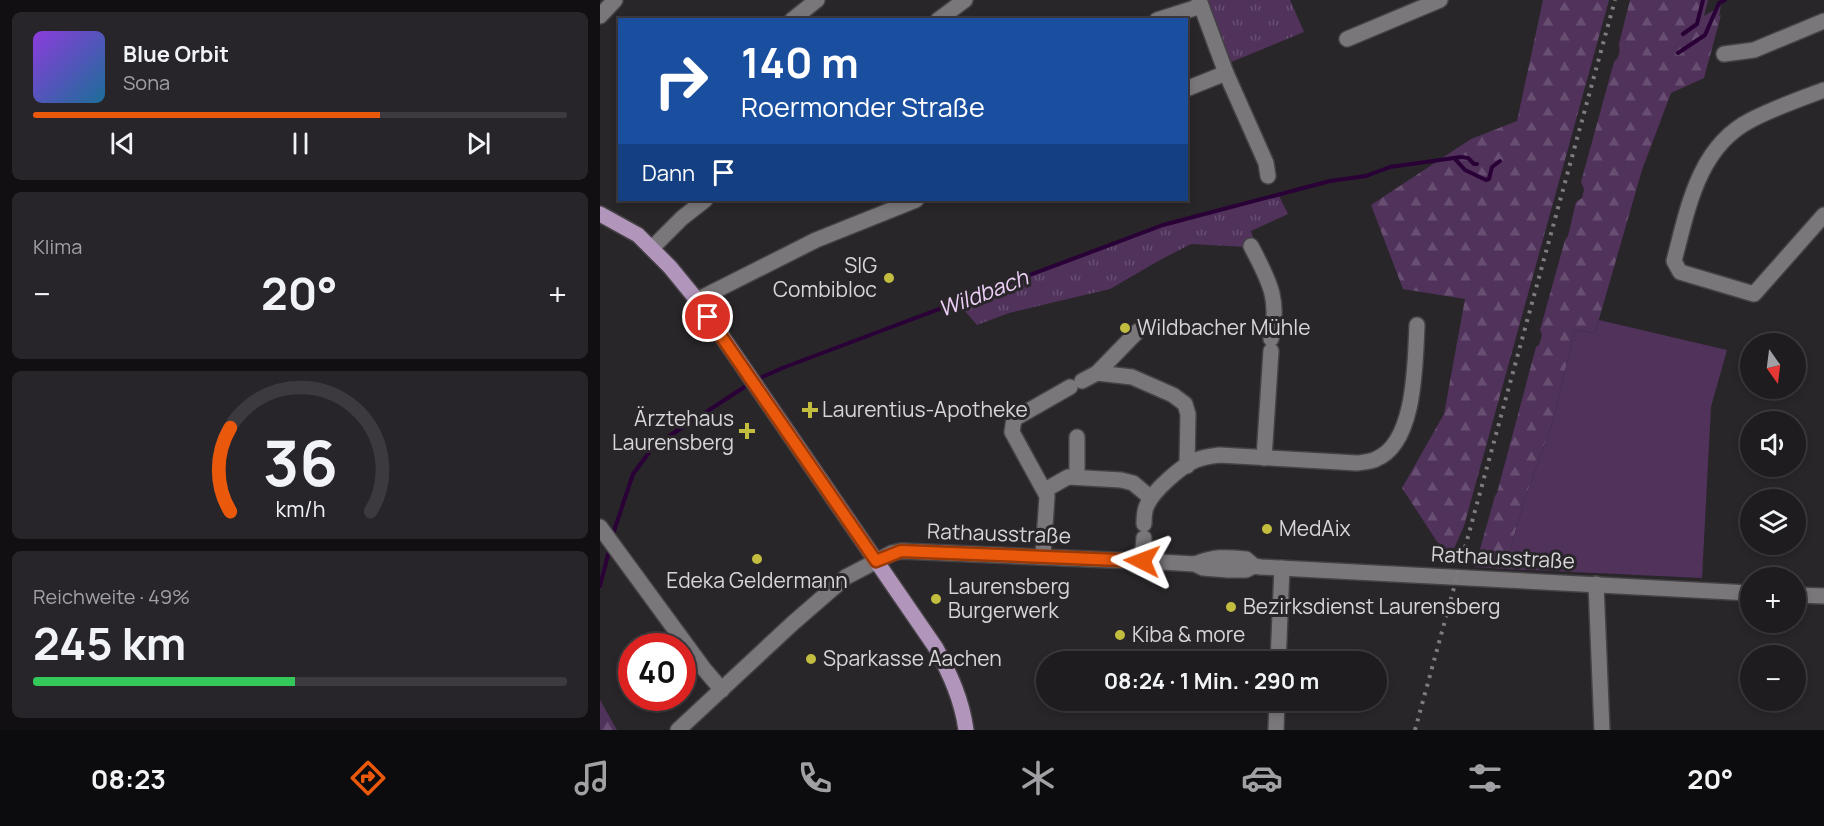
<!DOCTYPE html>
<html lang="de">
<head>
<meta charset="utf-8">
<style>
	body { margin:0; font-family:Manrope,sans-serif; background:#272529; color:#f1f3f6; height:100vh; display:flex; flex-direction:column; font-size:22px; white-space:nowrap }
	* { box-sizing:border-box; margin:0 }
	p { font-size:20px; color:#a1a1a5 }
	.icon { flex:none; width:33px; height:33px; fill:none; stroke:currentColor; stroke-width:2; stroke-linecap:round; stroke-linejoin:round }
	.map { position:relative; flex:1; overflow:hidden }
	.sheet { display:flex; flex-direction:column; gap:12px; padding:12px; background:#110f12; width:600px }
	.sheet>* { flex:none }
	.hud { position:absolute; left:18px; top:18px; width:570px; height:183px; border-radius:0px; box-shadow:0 3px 9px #0003,0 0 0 2px #3c3a3e; background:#1a4fa0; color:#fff; overflow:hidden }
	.needle { width:39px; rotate:166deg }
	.tools { position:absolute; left:1140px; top:333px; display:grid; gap:12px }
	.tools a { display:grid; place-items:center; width:66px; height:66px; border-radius:50%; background:#1f1c20; box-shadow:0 3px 9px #0003,0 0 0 2px #3c3a3e; font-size:30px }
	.speed { position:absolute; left:18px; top:633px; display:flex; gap:12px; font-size:30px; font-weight:700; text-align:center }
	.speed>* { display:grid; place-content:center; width:78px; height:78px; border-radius:50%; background:#1f1c20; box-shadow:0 3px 9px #0003,0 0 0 2px #3c3a3e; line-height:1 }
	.speed .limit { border:9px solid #d22; background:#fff; color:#111 }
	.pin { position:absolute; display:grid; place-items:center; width:51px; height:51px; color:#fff; margin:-26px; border:3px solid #fff; border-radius:50%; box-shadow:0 2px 6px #0007 }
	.me { position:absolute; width:66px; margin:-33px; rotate:273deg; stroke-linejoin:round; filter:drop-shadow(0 0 4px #0008) }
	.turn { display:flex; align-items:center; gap:21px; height:126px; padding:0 24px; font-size:27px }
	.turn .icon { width:78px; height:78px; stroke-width:2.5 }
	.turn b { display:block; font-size:42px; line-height:51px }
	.then { display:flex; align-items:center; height:57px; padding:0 24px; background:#0003; gap:12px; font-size:22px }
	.big { font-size:45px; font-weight:700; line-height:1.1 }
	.sheet .widget { flex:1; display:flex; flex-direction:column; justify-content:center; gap:9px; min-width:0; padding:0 21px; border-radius:9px; background:#272529 }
	.sheet .dial { align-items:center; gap:0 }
	.dial svg { height:156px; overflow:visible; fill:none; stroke:#3c3a3e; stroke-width:7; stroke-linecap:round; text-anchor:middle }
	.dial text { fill:#f1f3f6; stroke:none }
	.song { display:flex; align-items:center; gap:18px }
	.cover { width:72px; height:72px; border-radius:9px; background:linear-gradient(135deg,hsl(270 70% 55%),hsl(200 70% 35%)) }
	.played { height:6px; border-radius:3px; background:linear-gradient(90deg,#ea580c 65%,#3c3a3e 65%) }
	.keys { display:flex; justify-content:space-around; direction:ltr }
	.heat { display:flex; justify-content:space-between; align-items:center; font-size:33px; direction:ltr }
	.charge { height:9px; border-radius:4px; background:linear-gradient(90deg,#34c759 49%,#3c3a3e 0) }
	.trip { position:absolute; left:436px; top:651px; width:351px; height:60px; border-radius:30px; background:#1f1c20; box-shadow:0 3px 9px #0003,0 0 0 2px #3c3a3e; font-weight:700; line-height:60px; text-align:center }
	.tab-bar { display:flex; height:96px; justify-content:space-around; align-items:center; background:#0c0b0d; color:#a1a1a5 }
	.tab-bar .icon { width:42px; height:42px }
	.tab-bar .selected { color:#ea580c }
	.tab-bar b { font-size:27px; color:#f1f3f6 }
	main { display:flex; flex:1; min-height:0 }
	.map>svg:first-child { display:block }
</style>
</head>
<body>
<main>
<section class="sheet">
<div class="widget">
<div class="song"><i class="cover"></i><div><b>Blue Orbit</b><p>Sona</p></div></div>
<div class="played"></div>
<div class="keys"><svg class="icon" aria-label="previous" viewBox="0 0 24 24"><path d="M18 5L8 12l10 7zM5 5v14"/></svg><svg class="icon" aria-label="pause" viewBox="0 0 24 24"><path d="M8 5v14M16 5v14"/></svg><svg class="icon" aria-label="next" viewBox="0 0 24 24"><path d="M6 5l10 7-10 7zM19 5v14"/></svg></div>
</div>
<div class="widget"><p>Klima</p>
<div class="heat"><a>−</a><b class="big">20°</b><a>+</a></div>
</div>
<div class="widget dial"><svg viewBox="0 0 100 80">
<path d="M14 69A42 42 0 1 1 86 69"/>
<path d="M14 69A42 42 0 0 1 14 26" stroke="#ea580c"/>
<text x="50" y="56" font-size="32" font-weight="700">36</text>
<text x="50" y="72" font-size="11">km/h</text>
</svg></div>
<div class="widget"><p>Reichweite · 49%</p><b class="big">245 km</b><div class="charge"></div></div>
</section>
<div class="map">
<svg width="1224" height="730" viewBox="0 0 1224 730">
	<defs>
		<pattern id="grass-tufts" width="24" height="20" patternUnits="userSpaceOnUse" patternTransform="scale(1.5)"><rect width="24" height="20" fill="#50325b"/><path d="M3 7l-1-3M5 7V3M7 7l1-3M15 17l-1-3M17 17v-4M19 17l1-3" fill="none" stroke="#684f72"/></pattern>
		<pattern id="forest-firs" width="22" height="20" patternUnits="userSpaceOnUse" patternTransform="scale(1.5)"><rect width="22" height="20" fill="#50325b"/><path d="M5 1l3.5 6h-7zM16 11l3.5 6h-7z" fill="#684f72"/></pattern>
	</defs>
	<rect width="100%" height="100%" fill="#29262a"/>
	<g fill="url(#grass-tufts)">
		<path d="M607 0H690L704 32 629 63Z"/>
		<path d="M679 196 688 214 651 231 655 243 647 247 591 244 560 260 510 289 409 313 377 325 358 303 564 226Z"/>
	</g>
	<g fill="url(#forest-firs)">
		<path d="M943 0H1009L864 526 849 560 802 488 844 414 865 299 803 289 771 205 871 139 917 121Z"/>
		<path d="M1030 0H1108L1104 16 1121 6 1119 16 1121 15 1104 78 1071 93 1042 170 995 333 975 330 953 421 923 504 905 569 875 567 895 496 897 493 936 347 939 345 942 335 940 330 965 240 968 236 976 202 982 198 984 189 981 182 1014 62C1020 57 1020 51 1019 44Z"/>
		<path d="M0 700 17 730H0Z"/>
	</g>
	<path fill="#50325b" d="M999 320 1127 350 1111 407 1102 578 905 569 923 504 953 421 975 330 995 333Z"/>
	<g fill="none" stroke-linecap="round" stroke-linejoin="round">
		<g stroke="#2a0136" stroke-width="4">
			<path d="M1083 34 1097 24 1103 0"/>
			<path d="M1078 53 1105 35 1119 3 1125 0"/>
			<path d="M854 158 865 170 886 180 889 179 892 167 900 161"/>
			<path d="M155 380 185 367 563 225 730 181 766 176 790 167 861 157 868 158 874 164H877"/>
			<path d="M12 537 33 474 54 446 149 384"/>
			<path d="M0 586 10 547"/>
		</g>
		<defs>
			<g id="minor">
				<path d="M599 0 626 73 666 163 668 176"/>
				<path d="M0 16 15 0"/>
				<path d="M192 20 217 0"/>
				<path d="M338 20 365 0"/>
				<path d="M557 20 601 6"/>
				<path d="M747 39 840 0"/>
				<path d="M1124 54 1154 50 1224 21"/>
				<path d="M586 89 626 73"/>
				<path d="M1224 90C1200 99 1174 108 1151 120 1098 147 1088 208 1074 261L1080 272 1154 294 1224 215"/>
				<path d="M651 246C669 281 680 298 671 339"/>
				<path d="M52 248 82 218 105 200"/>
				<path d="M97 300 216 240 316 200"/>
				<path d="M497 373 532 377 573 395 585 404 588 414 587 466"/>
				<path d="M482 381 497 373 538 331"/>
				<path d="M664 458 671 351"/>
				<path d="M477 477V437"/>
				<path d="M445 490 468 477 521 480 533 483 551 498"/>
				<path d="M544 524C544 518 544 511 547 505 553 491 581 466 596 460 603 457 611 456 619 455L757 463C763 462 771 462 776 459 816 443 815 362 817 325"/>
				<path d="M0 527 104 669 122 690"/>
				<path d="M443 556 447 496 412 432 414 419 470 387"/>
				<path d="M542 561 544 538"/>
				<path d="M595 564C614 556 626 557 646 559L654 566"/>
				<path d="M996 584 1002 730"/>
				<path d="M1196 595 1224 596"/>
				<path d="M678 662 682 568"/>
				<path d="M78 730 193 623 246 577 292 553 301 551 560 562 595 564 603 568 628 570H646L654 566 661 567 1150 593"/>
				<path d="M676 730 677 700"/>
			</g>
			<path id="major" d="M0 214 38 235 70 267 97 300 336 648C350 674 362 700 366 730"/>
		</defs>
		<use href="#minor" stroke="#454246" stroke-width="18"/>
		<use href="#major" stroke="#454246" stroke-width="18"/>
		<use href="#minor" stroke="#7a777b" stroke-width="15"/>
		<use href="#major" stroke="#b295bb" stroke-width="15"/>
		<path stroke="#7e7c7f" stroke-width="4" stroke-dasharray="3 6" stroke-linecap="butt" d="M815 730 1015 0"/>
	</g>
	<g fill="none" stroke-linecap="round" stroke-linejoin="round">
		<defs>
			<path id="route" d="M108 317 276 561 301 551 542 561"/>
		</defs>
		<use href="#route" stroke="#983908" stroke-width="15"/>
		<use href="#route" stroke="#ea580c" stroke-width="10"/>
	</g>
	<g fill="#c2bd3f" stroke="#29262a" stroke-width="2">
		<circle cx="289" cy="278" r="6"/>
		<circle cx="525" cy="328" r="6"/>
		<path d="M207 401h6v6h6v6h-6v6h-6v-6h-6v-6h6z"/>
		<path d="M144 422h6v6h6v6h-6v6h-6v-6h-6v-6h6z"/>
		<circle cx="667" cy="529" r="6"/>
		<circle cx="157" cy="559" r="6"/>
		<circle cx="336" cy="599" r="6"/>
		<circle cx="631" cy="607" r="6"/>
		<circle cx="520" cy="635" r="6"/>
		<circle cx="211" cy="659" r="6"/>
	</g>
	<g text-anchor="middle" stroke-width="6" stroke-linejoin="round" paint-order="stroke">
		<g font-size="21" fill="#d7d5d8" stroke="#29262a" text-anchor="start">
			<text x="277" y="273" text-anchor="end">SIG<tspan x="277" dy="24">Combibloc</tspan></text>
			<text x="537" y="335">Wildbacher Mühle</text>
			<text x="222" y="417">Laurentius-Apotheke</text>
			<text x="134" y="426" text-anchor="end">Ärztehaus<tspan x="134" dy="24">Laurensberg</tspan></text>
			<text x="679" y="536">MedAix</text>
			<text x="157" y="588" text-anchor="middle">Edeka Geldermann</text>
			<text x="348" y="594">Laurensberg<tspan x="348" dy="24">Burgerwerk</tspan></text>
			<text x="643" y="614">Bezirksdienst Laurensberg</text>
			<text x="532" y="642">Kiba &amp; more</text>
			<text x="223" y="666">Sparkasse Aachen</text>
		</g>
		<g font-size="21" fill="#d7d5d8" stroke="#29262a">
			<text transform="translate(399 534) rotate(2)" y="7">Rathausstraße</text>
			<text transform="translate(903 558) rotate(3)" y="7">Rathausstraße</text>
		</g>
		<g font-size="22" font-style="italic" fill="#edcff7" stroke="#29262a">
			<text transform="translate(383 293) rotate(-21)" y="8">Wildbach</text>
		</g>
	</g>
</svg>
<div class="tools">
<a><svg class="needle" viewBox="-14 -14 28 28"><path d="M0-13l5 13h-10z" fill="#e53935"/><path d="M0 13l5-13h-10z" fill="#a1a1a5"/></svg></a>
<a><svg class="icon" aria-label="sound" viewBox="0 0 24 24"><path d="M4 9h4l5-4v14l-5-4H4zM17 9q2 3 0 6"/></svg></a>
<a><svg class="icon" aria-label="layers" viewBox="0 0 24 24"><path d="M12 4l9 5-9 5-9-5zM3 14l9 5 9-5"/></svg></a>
<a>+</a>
<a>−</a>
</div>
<div class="speed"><div class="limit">40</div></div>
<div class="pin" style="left:108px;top:317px;background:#d93025"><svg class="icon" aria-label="arrive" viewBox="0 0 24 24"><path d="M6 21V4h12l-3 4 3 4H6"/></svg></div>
<svg class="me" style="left:542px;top:561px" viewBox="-20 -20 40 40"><path d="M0-17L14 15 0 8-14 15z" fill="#ea580c" stroke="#fff" stroke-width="4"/></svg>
<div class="trip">08:24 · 1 Min. · 290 m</div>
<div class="hud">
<div class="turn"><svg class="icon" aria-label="right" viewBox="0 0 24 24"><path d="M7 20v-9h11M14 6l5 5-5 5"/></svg><div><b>140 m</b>Roermonder Straße</div></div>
<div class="then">Dann<svg class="icon" aria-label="arrive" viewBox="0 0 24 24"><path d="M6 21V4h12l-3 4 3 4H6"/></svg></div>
</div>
</div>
</main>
<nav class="tab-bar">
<b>08:23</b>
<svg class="icon selected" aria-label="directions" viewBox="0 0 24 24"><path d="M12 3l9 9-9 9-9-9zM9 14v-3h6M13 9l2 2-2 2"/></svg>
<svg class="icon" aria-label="music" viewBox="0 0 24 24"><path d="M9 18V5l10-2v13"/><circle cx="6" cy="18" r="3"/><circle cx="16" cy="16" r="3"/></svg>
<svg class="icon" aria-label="phone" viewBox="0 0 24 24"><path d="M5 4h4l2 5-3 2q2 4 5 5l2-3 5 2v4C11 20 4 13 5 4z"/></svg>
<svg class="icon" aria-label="climate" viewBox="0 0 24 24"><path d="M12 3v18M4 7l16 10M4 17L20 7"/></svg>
<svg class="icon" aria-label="car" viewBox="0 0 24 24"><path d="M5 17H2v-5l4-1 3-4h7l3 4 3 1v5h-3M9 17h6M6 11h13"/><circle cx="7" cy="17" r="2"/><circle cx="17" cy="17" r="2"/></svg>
<svg class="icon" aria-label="filters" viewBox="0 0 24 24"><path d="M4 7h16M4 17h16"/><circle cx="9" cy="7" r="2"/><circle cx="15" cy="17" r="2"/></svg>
<b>20°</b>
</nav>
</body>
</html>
